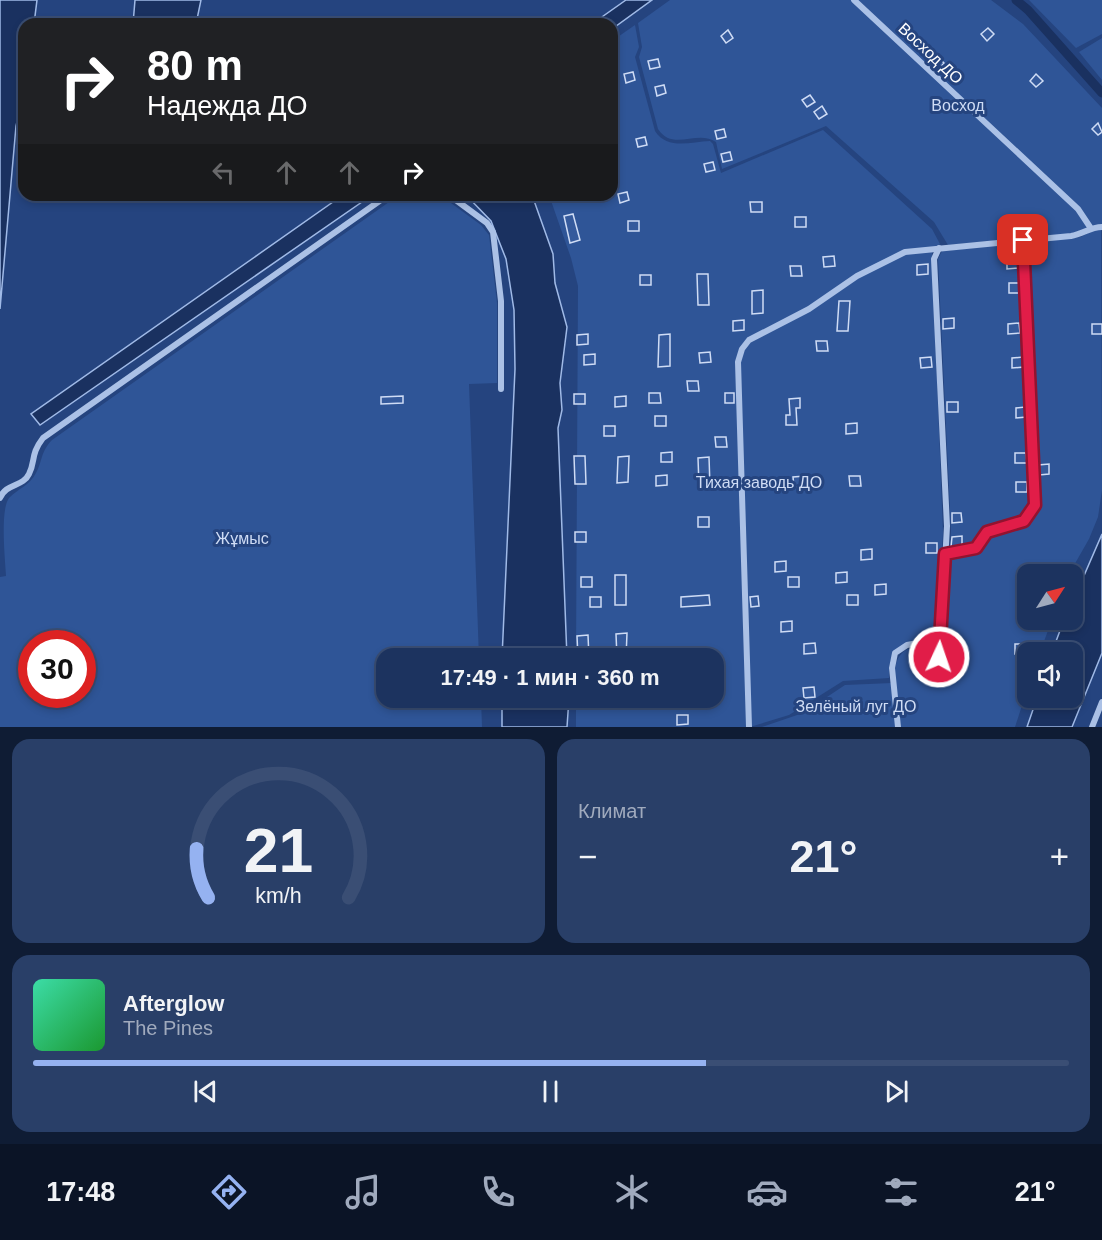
<!DOCTYPE html>
<html lang="ru">
<head>
<meta charset="utf-8">
<style>
	body { margin:0; font-family:Helvetica,sans-serif; background:#293f68; color:#f1f3f6; height:100vh; display:flex; flex-direction:column; font-size:22px; white-space:nowrap }
	* { box-sizing:border-box; margin:0 }
	p { font-size:20px; color:#a0aabd }
	.icon { flex:none; width:33px; height:33px; fill:none; stroke:currentColor; stroke-width:2; stroke-linecap:round; stroke-linejoin:round }
	.map { position:relative; height:727px; overflow:hidden }
	.side { display:flex; flex-direction:column; gap:12px; padding:12px; background:#0f1c34; flex:1 }
	.side>* { flex:none }
	.banner { position:absolute; left:18px; top:18px; width:600px; height:183px; border-radius:18px; box-shadow:0 3px 9px #0003,0 0 0 2px #3a4e74; background:#202124; color:#fff; overflow:hidden }
	.needle { width:39px; rotate:54deg }
	.tools { position:absolute; left:1017px; top:564px; display:grid; gap:12px }
	.tools a { display:grid; place-items:center; width:66px; height:66px; border-radius:12px; background:#1c335f; box-shadow:0 3px 9px #0003,0 0 0 2px #3a4e74; font-size:30px }
	.speed { position:absolute; left:18px; top:630px; display:flex; gap:12px; font-size:30px; font-weight:700; text-align:center }
	.speed>* { display:grid; place-content:center; width:78px; height:78px; border-radius:50%; background:#1c335f; box-shadow:0 3px 9px #0003,0 0 0 2px #3a4e74; line-height:1 }
	.speed .limit { border:9px solid #d22; background:#fff; color:#111 }
	.pin { position:absolute; display:grid; place-items:center; width:51px; height:51px; color:#fff; margin:-26px; border-radius:12px; box-shadow:0 3px 9px #0006 }
	.me { position:absolute; width:66px; margin:-33px; rotate:3deg; stroke-linejoin:round; filter:drop-shadow(0 0 4px #0008) }
	.turn { display:flex; align-items:center; gap:21px; height:126px; padding:0 30px; font-size:27px }
	.turn .icon { width:78px; height:78px; stroke-width:2.5 }
	.turn b { display:block; font-size:42px; line-height:51px }
	.lanes { display:flex; align-items:center; height:57px; padding:0 30px; background:#0003; justify-content:center; gap:30px; direction:ltr }
	.lanes .off { opacity:.35 }
	.big { font-size:45px; font-weight:800; line-height:1.1 }
	.side .card { flex:1; display:flex; flex-direction:column; justify-content:center; gap:9px; min-width:0; padding:0 21px; border-radius:18px; background:#293f68 }
	.side .dial { align-items:center; gap:0 }
	.dial svg { height:156px; overflow:visible; fill:none; stroke:#3a4e74; stroke-width:7; stroke-linecap:round; text-anchor:middle }
	.dial text { fill:#f1f3f6; stroke:none }
	.song { display:flex; align-items:center; gap:18px }
	.cover { width:72px; height:72px; border-radius:9px; background:linear-gradient(135deg,hsl(160 70% 55%),hsl(130 70% 35%)) }
	.played { height:6px; border-radius:3px; background:linear-gradient(90deg,#95b2f1 65%,#3a4e74 65%) }
	.keys { display:flex; justify-content:space-around; direction:ltr }
	.heat { display:flex; justify-content:space-between; align-items:center; font-size:33px; direction:ltr }
	.side .tiles { flex:1; display:grid; gap:12px; grid-template-columns:1fr 1fr }
	.card:last-child { grid-column:span 2 }
	.trip { position:absolute; left:376px; top:648px; width:348px; height:60px; border-radius:18px; background:#1c335f; box-shadow:0 3px 9px #0003,0 0 0 2px #3a4e74; font-weight:800; line-height:60px; text-align:center }
	.menu { display:flex; height:96px; justify-content:space-around; align-items:center; background:#0b1426; color:#a0aabd }
	.menu .icon { width:42px; height:42px }
	.menu .selected { color:#95b2f1 }
	.menu b { font-size:27px; color:#f1f3f6 }
	.map>svg:first-child { display:block }
</style>
</head>
<body>
<div class="map">
<svg width="1102" height="727" viewBox="0 0 1102 727">
	<rect width="100%" height="100%" fill="#25447f"/>
	<g fill="#2f5597" fill-rule="evenodd">
		<path d="M670 0H991L1023 24 1102 108V226L1079 233 948 245 934 222 826 126 722 169 716 142C697 129 673 152 658 129L639 57 642 47 638 23Z"/>
		<path d="M1029 0H1102V34L1076 48Z"/>
		<path d="M635 25 639 47 635 57 655 131C667 150 690 142 710 141L713 144 721 173 823 130 932 229 940 244 932 253 943 532 937 636C907 642 888 642 889 678L843 681 789 715 750 727H576V698H714V658H576L578 286 571 258 549 195H612V41Z"/>
		<path d="M1102 38V80L1079 52Z"/>
		<path d="M399 195H440L481 225 489 235 497 303V383L469 384 479 658H387V698H481L482 727H0V577L6 576C5 558 0 510 9 498 19 488 29 486 36 473 43 460 40 453 52 440ZM32 644H82V694H32Z"/>
		<path d="M1092 230H1101L1102 490 1098 517 1089 539 1069 574H1028V620H1052L1040 652H1028L1027 690 1015 727H901C898 707 885 662 906 650 917 645 932 646 944 643L951 531 938 259 942 251 1081 237Z"/>
		<path d="M892 683 897 727H762L803 713 845 685Z"/>
	</g>
	<g fill="#1a3160" stroke="#a0bae7" stroke-width="1.5">
		<path d="M0 0H37L34 24H24V91L16 126 0 309Z"/>
		<path d="M135 0H201L196 24H133Z"/>
		<path d="M626 0H652L612 29V24H592Z"/>
		<path d="M343 195H372L40 425 31 414Z"/>
		<path d="M466 195H532L553 254 555 283 567 327 560 383 562 410 558 428 567 658H502L515 369 514 310 506 259 491 221Z"/>
		<path d="M1102 534V653L1072 727H1027L1037 698H1072V652H1052L1064 620H1072L1073 601Z"/>
		<path d="M502 698H569L567 727H502Z"/>
	</g>
	<g fill="none" stroke-linecap="round" stroke-linejoin="round">
		<path stroke="#1a3160" stroke-width="9" d="M1016 0 1028 10 1102 93"/>
	</g>
	<g fill="#355a9c" stroke="#cfdcf5" stroke-width="1.5">
		<path d="M988 28 994 34 987 41 981 34Z"/>
		<path d="M728 30 733 38 726 43 721 36Z"/>
		<path d="M938 57 944 63 938 70 931 63Z"/>
		<path d="M658 59 660 67 650 69 648 61Z"/>
		<path d="M633 72 635 80 626 83 624 74Z"/>
		<path d="M1036 74 1043 81 1036 87 1030 81Z"/>
		<path d="M664 85 666 93 657 96 655 87Z"/>
		<path d="M810 95 815 102 807 107 802 100Z"/>
		<path d="M822 106 827 114 819 119 814 112Z"/>
		<path d="M1098 123 1102 132 1098 135 1092 129Z"/>
		<path d="M724 129 726 137 717 139 715 131Z"/>
		<path d="M645 137 647 145 638 147 636 139Z"/>
		<path d="M730 152 732 160 723 162 721 154Z"/>
		<path d="M713 162 715 170 706 172 704 164Z"/>
		<path d="M627 192 629 200 620 203 618 194Z"/>
		<path d="M750 202H762V212H751Z"/>
		<path d="M573 214 580 240 570 243 564 216Z"/>
		<rect x="795" y="217" width="11" height="10"/>
		<rect x="628" y="221" width="11" height="10"/>
		<path d="M834 256 835 266 824 267 823 257Z"/>
		<path d="M1018 258V268L1007 269V259Z"/>
		<path d="M928 264V274L917 275V265Z"/>
		<path d="M790 266H801L802 276H791Z"/>
		<path d="M697 274H708L709 305H698Z"/>
		<rect x="640" y="275" width="11" height="10"/>
		<rect x="1009" y="283" width="11" height="10"/>
		<path d="M763 290V313L752 314V291Z"/>
		<path d="M839 301H850L848 331H837Z"/>
		<path d="M954 318V328L943 329V319Z"/>
		<path d="M744 320V330L733 331V321Z"/>
		<path d="M1019 323 1020 333 1008 334V324Z"/>
		<rect x="1092" y="324" width="10" height="10"/>
		<path d="M588 334V344L577 345V335Z"/>
		<path d="M670 334V366L658 367 659 335Z"/>
		<path d="M816 341H827L828 351H817Z"/>
		<path d="M710 352 711 362 700 363 699 353Z"/>
		<path d="M595 354V364L584 365V355Z"/>
		<path d="M931 357 932 367 921 368 920 358Z"/>
		<path d="M1023 357 1024 367 1012 368V358Z"/>
		<path d="M687 381H698L699 391H688Z"/>
		<path d="M649 393H660L661 403H649Z"/>
		<rect x="725" y="393" width="9" height="10"/>
		<rect x="574" y="394" width="11" height="10"/>
		<path d="M403 396V403L381 404V397Z"/>
		<path d="M626 396V406L615 407V397Z"/>
		<path d="M800 398V408H796L797 425H786V415H790L789 399Z"/>
		<rect x="947" y="402" width="11" height="10"/>
		<path d="M1025 407 1026 417 1016 418V408Z"/>
		<rect x="655" y="416" width="11" height="10"/>
		<path d="M857 423V433L846 434V424Z"/>
		<rect x="604" y="426" width="11" height="10"/>
		<path d="M715 437H726L727 447H716Z"/>
		<path d="M672 452V462H661V453Z"/>
		<path d="M1015 453H1026L1027 463H1015Z"/>
		<path d="M574 456H585L586 484H575Z"/>
		<path d="M629 456 628 482 617 483 618 457Z"/>
		<path d="M709 457 710 486H699L698 458Z"/>
		<path d="M1049 464V474L1039 475 1038 465Z"/>
		<path d="M667 475V485L656 486V476Z"/>
		<path d="M805 476V486L794 487 793 477Z"/>
		<path d="M849 476H860L861 486H850Z"/>
		<rect x="1016" y="482" width="11" height="10"/>
		<path d="M952 513H961L962 522 952 523Z"/>
		<rect x="698" y="517" width="11" height="10"/>
		<rect x="575" y="532" width="11" height="10"/>
		<path d="M962 536V545L951 547 952 537Z"/>
		<rect x="926" y="543" width="11" height="10"/>
		<path d="M872 549V559L861 560V550Z"/>
		<path d="M786 561V571L775 572V562Z"/>
		<path d="M847 572V582L836 583V573Z"/>
		<rect x="615" y="575" width="11" height="30"/>
		<rect x="581" y="577" width="11" height="10"/>
		<rect x="788" y="577" width="11" height="10"/>
		<path d="M886 584V594L875 595V585Z"/>
		<path d="M709 595 710 605 681 607V597Z"/>
		<rect x="847" y="595" width="11" height="10"/>
		<path d="M758 596 759 606 751 607 750 597Z"/>
		<rect x="590" y="597" width="11" height="10"/>
		<path d="M792 621V631L781 632V622Z"/>
		<path d="M627 633 626 658H617L616 634Z"/>
		<path d="M588 635 589 658H578L577 636Z"/>
		<path d="M815 643 816 653 804 654V644Z"/>
		<rect x="1015" y="644" width="11" height="10"/>
		<path d="M814 687 815 697 804 698 803 688Z"/>
		<path d="M591 698H626L627 705H591Z"/>
		<path d="M650 698H661L662 706 651 707Z"/>
		<path d="M677 715H688V724L677 725Z"/>
	</g>
	<g fill="none" stroke-linecap="round" stroke-linejoin="round">
		<g stroke="#abc1e6" stroke-width="6">
			<path d="M854 0 1078 209 1090 227"/>
			<path d="M449 195 487 223 493 232 501 301V389"/>
			<path d="M0 498C6 483 23 487 29 474 36 460 30 455 43 438L388 195"/>
			<path d="M945 554 976 548 987 532 1024 521 1035 505 1023 240"/>
			<path d="M939 674 947 526 934 259 939 248"/>
			<path d="M749 727 738 362 742 349 749 340 809 309 857 276 905 252 1071 236C1083 234 1090 227 1102 227"/>
			<path d="M898 727 892 668 895 653 907 645 940 639"/>
			<path d="M1092 727 1102 702"/>
		</g>
	</g>
	<g fill="none" stroke-linecap="round" stroke-linejoin="round">
		<defs>
			<path id="route" d="M939 657 945 554 976 548 987 532 1024 521 1035 505 1023 240"/>
		</defs>
		<use href="#route" stroke="#92132f" stroke-width="15"/>
		<use href="#route" stroke="#e11d48" stroke-width="10"/>
	</g>
	<g text-anchor="middle" stroke-width="6" stroke-linejoin="round" paint-order="stroke">
		<g font-size="16" fill="#fff" stroke="#25447f">
			<text transform="translate(931 53) rotate(43)" y="6">Восход ДО</text>
		</g>
		<g font-size="16" fill="#cfdcf5" stroke="#25447f">
			<text x="958" y="111">Восход</text>
			<text x="759" y="488">Тихая заводь ДО</text>
			<text x="242" y="544">Жұмыс</text>
			<text x="856" y="712">Зелёный луг ДО</text>
		</g>
	</g>
</svg>
<div class="tools">
<a><svg class="needle" viewBox="-14 -14 28 28"><path d="M0-13l5 13h-10z" fill="#e53935"/><path d="M0 13l5-13h-10z" fill="#a0aabd"/></svg></a>
<a><svg class="icon" aria-label="sound" viewBox="0 0 24 24"><path d="M4 9h4l5-4v14l-5-4H4zM17 9q2 3 0 6"/></svg></a>
</div>
<div class="speed"><div class="limit">30</div></div>
<div class="pin" style="left:1023px;top:240px;background:#d93025"><svg class="icon" aria-label="arrive" viewBox="0 0 24 24"><path d="M6 21V4h12l-3 4 3 4H6"/></svg></div>
<svg class="me" style="left:939px;top:657px" viewBox="-20 -20 40 40"><circle r="17" fill="#e11d48" stroke="#fff" stroke-width="3"/><path d="M0-11L8 9 0 5-8 9z" fill="#fff"/></svg>
<div class="trip">17:49 · 1 мин · 360 m</div>
<div class="banner">
<div class="turn"><svg class="icon" aria-label="right" viewBox="0 0 24 24"><path d="M7 20v-9h11M14 6l5 5-5 5"/></svg><div><b>80 m</b>Надежда ДО</div></div>
<div class="lanes"><svg class="icon off" aria-label="left" viewBox="0 0 24 24"><path d="M17 20v-9H6M10 6l-5 5 5 5"/></svg><svg class="icon off" aria-label="ahead" viewBox="0 0 24 24"><path d="M12 20V5M6 11l6-6 6 6"/></svg><svg class="icon off" aria-label="ahead" viewBox="0 0 24 24"><path d="M12 20V5M6 11l6-6 6 6"/></svg><svg class="icon" aria-label="right" viewBox="0 0 24 24"><path d="M7 20v-9h11M14 6l5 5-5 5"/></svg></div>
</div>
</div>
<section class="side">
<div class="tiles">
<div class="card dial"><svg viewBox="0 0 100 80">
<path d="M14 69A42 42 0 1 1 86 69"/>
<path d="M14 69A42 42 0 0 1 8 44" stroke="#95b2f1"/>
<text x="50" y="56" font-size="32" font-weight="700">21</text>
<text x="50" y="72" font-size="11">km/h</text>
</svg></div>
<div class="card"><p>Климат</p>
<div class="heat"><a>−</a><b class="big">21°</b><a>+</a></div>
</div>
<div class="card">
<div class="song"><i class="cover"></i><div><b>Afterglow</b><p>The Pines</p></div></div>
<div class="played"></div>
<div class="keys"><svg class="icon" aria-label="previous" viewBox="0 0 24 24"><path d="M18 5L8 12l10 7zM5 5v14"/></svg><svg class="icon" aria-label="pause" viewBox="0 0 24 24"><path d="M8 5v14M16 5v14"/></svg><svg class="icon" aria-label="next" viewBox="0 0 24 24"><path d="M6 5l10 7-10 7zM19 5v14"/></svg></div>
</div>
</div>
</section>
<nav class="menu">
<b>17:48</b>
<svg class="icon selected" aria-label="directions" viewBox="0 0 24 24"><path d="M12 3l9 9-9 9-9-9zM9 14v-3h6M13 9l2 2-2 2"/></svg>
<svg class="icon" aria-label="music" viewBox="0 0 24 24"><path d="M9 18V5l10-2v13"/><circle cx="6" cy="18" r="3"/><circle cx="16" cy="16" r="3"/></svg>
<svg class="icon" aria-label="phone" viewBox="0 0 24 24"><path d="M5 4h4l2 5-3 2q2 4 5 5l2-3 5 2v4C11 20 4 13 5 4z"/></svg>
<svg class="icon" aria-label="climate" viewBox="0 0 24 24"><path d="M12 3v18M4 7l16 10M4 17L20 7"/></svg>
<svg class="icon" aria-label="car" viewBox="0 0 24 24"><path d="M5 17H2v-5l4-1 3-4h7l3 4 3 1v5h-3M9 17h6M6 11h13"/><circle cx="7" cy="17" r="2"/><circle cx="17" cy="17" r="2"/></svg>
<svg class="icon" aria-label="filters" viewBox="0 0 24 24"><path d="M4 7h16M4 17h16"/><circle cx="9" cy="7" r="2"/><circle cx="15" cy="17" r="2"/></svg>
<b>21°</b>
</nav>
</body>
</html>
